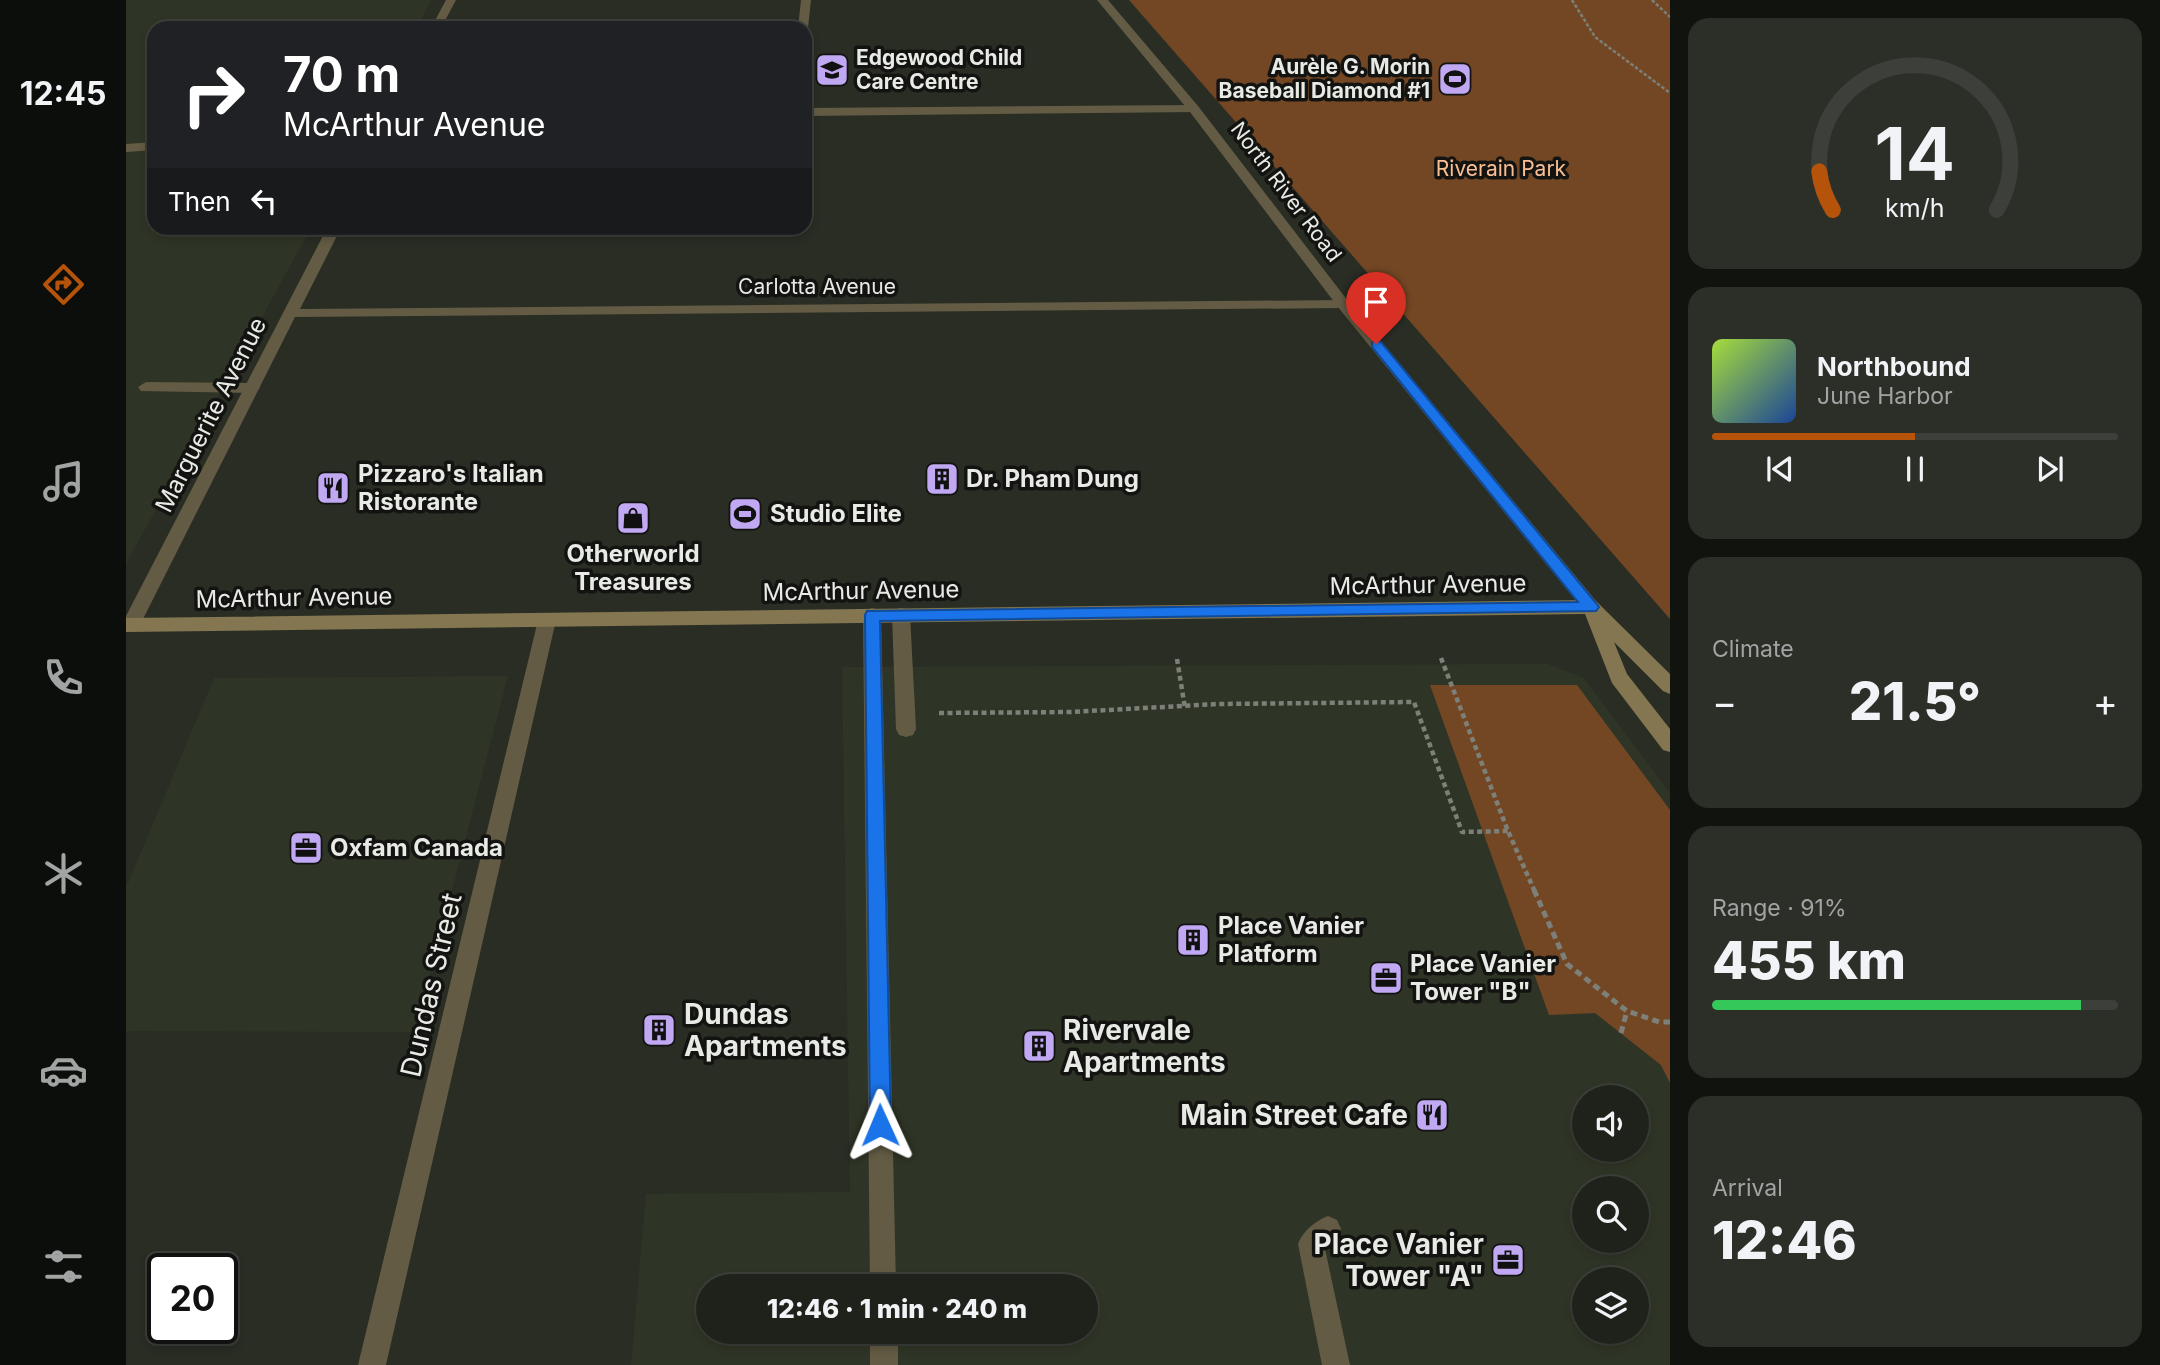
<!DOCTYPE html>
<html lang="en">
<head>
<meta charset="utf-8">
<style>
	body { margin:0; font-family:Inter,sans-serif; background:#2c2f28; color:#f1f3f6; height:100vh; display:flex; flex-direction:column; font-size:26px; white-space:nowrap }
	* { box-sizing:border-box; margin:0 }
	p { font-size:23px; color:#a1a4a3 }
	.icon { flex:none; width:38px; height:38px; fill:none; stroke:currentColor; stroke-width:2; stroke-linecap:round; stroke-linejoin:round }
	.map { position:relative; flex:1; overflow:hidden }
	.drawer { display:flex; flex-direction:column; gap:18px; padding:18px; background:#11130f; width:490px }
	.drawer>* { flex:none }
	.guide { position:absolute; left:21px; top:21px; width:665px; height:214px; border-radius:21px; box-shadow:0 4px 10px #0003,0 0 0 2px #3c3f3a; background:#202124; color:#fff; overflow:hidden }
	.tools { position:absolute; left:1446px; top:1085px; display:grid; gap:14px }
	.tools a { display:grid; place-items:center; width:77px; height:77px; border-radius:50%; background:#1f221b; box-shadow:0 4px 10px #0003,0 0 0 2px #3c3f3a; font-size:35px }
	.speed { position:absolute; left:21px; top:1253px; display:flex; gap:14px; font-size:35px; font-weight:700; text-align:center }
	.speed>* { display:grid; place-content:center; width:91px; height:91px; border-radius:50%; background:#1f221b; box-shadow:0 4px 10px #0003,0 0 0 2px #3c3f3a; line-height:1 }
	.speed .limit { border:4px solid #111; border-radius:10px; background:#fff; color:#111 }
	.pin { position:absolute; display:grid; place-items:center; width:60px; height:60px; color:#fff; margin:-72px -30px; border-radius:50% 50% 50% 0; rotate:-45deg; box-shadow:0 0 7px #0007 }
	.pin .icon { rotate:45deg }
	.me { position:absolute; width:77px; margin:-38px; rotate:359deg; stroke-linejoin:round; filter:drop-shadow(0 0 5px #0008) }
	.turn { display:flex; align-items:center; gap:24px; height:147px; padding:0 21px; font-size:32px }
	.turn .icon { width:91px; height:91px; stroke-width:2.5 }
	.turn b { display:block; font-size:49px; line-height:60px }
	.then { display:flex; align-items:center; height:66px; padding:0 21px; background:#0003; gap:14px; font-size:26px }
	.big { font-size:52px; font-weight:800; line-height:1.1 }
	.drawer .tile { flex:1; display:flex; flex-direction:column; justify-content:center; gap:10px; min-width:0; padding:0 24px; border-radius:21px; background:#2c2f28 }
	.drawer .dial { align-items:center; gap:0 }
	.dial svg { height:182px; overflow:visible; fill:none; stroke:#3c3f3a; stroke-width:7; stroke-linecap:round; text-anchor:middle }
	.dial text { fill:#f1f3f6; stroke:none }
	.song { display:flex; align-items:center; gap:21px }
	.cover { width:84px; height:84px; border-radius:10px; background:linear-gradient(135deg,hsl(80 70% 55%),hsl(220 70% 35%)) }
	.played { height:7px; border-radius:4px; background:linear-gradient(90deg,#b45309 50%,#3c3f3a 50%) }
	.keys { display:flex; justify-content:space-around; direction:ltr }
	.heat { display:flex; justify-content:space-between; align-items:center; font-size:38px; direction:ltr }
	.charge { height:10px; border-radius:5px; background:linear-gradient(90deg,#34c759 91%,#3c3f3a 0) }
	.trip { position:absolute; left:570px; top:1274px; width:402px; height:70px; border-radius:35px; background:#1f221b; box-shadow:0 4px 10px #0003,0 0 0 2px #3c3f3a; font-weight:800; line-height:70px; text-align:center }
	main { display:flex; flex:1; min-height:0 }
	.tabs { display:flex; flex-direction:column; width:126px; justify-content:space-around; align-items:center; background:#0c0e0b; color:#a1a4a3 }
	.tabs .icon { width:49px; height:49px }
	.tabs .on { color:#b45309 }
	.tabs b { font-size:32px; color:#f1f3f6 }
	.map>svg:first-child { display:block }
</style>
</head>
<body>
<main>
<nav class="tabs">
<b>12:45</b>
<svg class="icon on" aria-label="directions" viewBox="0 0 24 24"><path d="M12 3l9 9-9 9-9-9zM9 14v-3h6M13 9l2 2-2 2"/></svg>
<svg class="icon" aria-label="music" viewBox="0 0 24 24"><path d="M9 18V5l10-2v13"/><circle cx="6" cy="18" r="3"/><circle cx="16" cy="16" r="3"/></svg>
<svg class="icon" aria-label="phone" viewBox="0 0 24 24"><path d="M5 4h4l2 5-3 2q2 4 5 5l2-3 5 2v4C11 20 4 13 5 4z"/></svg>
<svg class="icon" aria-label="climate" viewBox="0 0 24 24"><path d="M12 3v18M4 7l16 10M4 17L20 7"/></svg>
<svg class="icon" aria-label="car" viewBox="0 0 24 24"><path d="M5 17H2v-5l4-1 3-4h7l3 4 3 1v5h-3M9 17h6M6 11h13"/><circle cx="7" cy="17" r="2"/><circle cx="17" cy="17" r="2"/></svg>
<svg class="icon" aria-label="filters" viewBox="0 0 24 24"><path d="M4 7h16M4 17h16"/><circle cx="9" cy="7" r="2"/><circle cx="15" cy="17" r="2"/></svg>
</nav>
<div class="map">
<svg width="1544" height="1365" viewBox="0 0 1544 1365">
	<rect width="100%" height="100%" fill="#292d24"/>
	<g fill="#2f3526" fill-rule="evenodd">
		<path d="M0 0H305L291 28H28V228H185L0 564Z"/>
		<path d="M1422 664 1458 678 1544 793V1365H505L520 1194 724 1192 716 667ZM1458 1097H1510V1150H1458ZM1458 1188H1510V1241H1458ZM1458 1279H1510V1332H1458ZM583 1286H961V1332H583Z"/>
		<path d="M382 676 289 1032 0 1031V888L88 678Z"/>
	</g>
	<g fill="#744724">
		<path d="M1003 0H1544V619Z"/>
		<path d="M1304 685H1451L1544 810V1083L1535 1065 1469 1013 1423 1015Z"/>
	</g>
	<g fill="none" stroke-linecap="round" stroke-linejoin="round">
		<g stroke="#7d8079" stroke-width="2.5" stroke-dasharray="3.5 2" stroke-linecap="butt">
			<path d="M1446 0 1469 37 1544 93"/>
			<path d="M1526 0 1544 17"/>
		</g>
		<g stroke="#7d8079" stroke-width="4.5" stroke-dasharray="5 3.5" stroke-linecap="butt">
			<path d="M1315 658 1382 831 1409 892"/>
			<path d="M1051 659 1059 708"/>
			<path d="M813 713 945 712 1092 704 1288 702 1336 832 1382 831"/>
		</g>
		<g stroke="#7d8079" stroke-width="5" stroke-dasharray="7 4.5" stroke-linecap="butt">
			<path d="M1408 890 1441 964 1501 1011 1533 1022H1544"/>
			<path d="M1495 1033 1501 1011"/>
		</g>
		<g fill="#635b44" fill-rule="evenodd">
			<path d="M675 0H685L682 28 679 31V28H672Z"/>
			<path d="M136 20 145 22 141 28H131Z"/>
			<path d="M28 142V150L0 152V144Z"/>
			<path d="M20 382 126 383 134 388 126 393 15 391 12 387Z"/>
			<path d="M746 608 753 610 755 615 770 1286H744L737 615 739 610Z"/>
			<path d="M775 608 782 610 784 615 790 729 787 735 780 737 773 735 770 729 766 615 768 610Z"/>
			<path d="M1202 1216 1211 1220 1215 1229 1211 1238 1199 1249 1224 1365H1196L1172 1244C1177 1231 1189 1221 1202 1216Z"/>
			<rect x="744" y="1332" width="28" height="33"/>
		</g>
		<g fill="#635b44" fill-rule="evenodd">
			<path d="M320 0H330L315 28H305Z"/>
			<path d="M1068 105 1072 106V112L679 116V108Z"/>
			<path d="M201 228H215L174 309 1217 300 1224 304 1217 308 169 317 12 629 0 630V616Z"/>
			<path d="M421 613 428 615 430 620 260 1365H232L412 620 414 615Z"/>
		</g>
		<path fill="#635b44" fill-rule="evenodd" d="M971 0H982L1072 106 1222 301 1471 602 1474 607 1471 612H1459L1212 307 1064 112Z"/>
		<path fill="#837650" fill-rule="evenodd" d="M1465 600 1471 602 1544 674V694L1537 691 1488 642 1501 674 1544 729V752L1537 750 1486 683 1459 614 0 632V618Z"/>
	</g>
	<path fill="#1a73e8" stroke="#114b97" stroke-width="2" d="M1250 340 1255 342 1470 603 1473 607 1470 611 754 621 765 1125 762 1132 754 1135 747 1132 744 1125 739 615 741 611 1452 602 1246 347V342Z"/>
	<defs>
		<symbol id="school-square" viewBox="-11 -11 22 22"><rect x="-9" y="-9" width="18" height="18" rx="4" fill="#c0a8f3" stroke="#131411"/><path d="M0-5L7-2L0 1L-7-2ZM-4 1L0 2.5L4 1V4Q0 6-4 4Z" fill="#111"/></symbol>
		<symbol id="stadium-square" viewBox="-11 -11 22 22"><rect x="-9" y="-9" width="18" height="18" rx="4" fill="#c0a8f3" stroke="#131411"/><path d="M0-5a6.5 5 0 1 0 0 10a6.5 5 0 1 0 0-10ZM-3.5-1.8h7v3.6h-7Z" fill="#111"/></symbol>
		<symbol id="building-square" viewBox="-11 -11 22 22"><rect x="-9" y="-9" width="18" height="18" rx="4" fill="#c0a8f3" stroke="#131411"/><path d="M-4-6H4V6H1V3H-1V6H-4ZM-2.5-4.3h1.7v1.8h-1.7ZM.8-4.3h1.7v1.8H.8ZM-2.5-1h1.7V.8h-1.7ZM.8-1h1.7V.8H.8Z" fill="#111"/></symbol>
		<symbol id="restaurant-square" viewBox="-11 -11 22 22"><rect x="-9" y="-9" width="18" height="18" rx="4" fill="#c0a8f3" stroke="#131411"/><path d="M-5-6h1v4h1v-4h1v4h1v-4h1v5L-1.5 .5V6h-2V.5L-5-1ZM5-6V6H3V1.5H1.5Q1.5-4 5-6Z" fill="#111"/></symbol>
		<symbol id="shop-square" viewBox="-11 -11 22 22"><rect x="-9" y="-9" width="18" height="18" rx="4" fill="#c0a8f3" stroke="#131411"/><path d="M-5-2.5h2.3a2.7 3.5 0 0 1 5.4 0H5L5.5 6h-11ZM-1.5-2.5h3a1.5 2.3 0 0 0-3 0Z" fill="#111"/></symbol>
		<symbol id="office-square" viewBox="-11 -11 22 22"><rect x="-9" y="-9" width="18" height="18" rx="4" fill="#c0a8f3" stroke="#131411"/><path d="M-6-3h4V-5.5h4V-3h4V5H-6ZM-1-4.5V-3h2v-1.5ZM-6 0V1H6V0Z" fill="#111"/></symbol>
	</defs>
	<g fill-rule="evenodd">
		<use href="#school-square" x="687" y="51" width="38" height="38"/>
		<use href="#stadium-square" x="1310" y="60" width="38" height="38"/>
		<use href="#building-square" x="797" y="460" width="38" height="38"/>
		<use href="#restaurant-square" x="188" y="469" width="38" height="38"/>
		<use href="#stadium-square" x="600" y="495" width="38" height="38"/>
		<use href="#shop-square" x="488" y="499" width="38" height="38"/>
		<use href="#office-square" x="161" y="829" width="38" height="38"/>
		<use href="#building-square" x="1048" y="921" width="38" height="38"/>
		<use href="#office-square" x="1241" y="959" width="38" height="38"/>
		<use href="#building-square" x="514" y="1011" width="38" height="38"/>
		<use href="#building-square" x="894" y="1027" width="38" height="38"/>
		<use href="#restaurant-square" x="1287" y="1096" width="38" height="38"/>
		<use href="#office-square" x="1363" y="1241" width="38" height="38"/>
	</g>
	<g text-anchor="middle" stroke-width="7" stroke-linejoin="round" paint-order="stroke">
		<g font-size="21" font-weight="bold" fill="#e8ebe5" stroke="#131411" text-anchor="start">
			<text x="730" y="65">Edgewood Child<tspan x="730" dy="24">Care Centre</tspan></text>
			<text x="1304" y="74" text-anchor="end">Aurèle G. Morin<tspan x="1304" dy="24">Baseball Diamond #1</tspan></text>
		</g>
		<g font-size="21" fill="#fabe92" stroke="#131411">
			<text x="1375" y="176">Riverain Park</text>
		</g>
		<g font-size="21" fill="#e8ebe5" stroke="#131411">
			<text transform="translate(1160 192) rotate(53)" y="7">North River Road</text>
			<text x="691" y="294">Carlotta Avenue</text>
		</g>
		<g font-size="24" fill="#e8ebe5" stroke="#131411">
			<text transform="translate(85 415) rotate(-63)" y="8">Marguerite Avenue</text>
			<text transform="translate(1302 585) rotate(-1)" y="8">McArthur Avenue</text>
			<text transform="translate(735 591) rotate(-1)" y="8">McArthur Avenue</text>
			<text transform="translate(168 598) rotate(-1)" y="8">McArthur Avenue</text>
		</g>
		<g font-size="24" font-weight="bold" fill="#e8ebe5" stroke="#131411" text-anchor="start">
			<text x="232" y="482">Pizzaro's Italian<tspan x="232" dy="28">Ristorante</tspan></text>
			<text x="840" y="487">Dr. Pham Dung</text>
			<text x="644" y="522">Studio Elite</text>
			<text x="507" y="562" text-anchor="middle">Otherworld<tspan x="507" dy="28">Treasures</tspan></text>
			<text x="204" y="856">Oxfam Canada</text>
			<text x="1092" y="934">Place Vanier<tspan x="1092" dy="28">Platform</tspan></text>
			<text x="1284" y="972">Place Vanier<tspan x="1284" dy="28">Tower "B"</tspan></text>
		</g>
		<g font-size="28" fill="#e8ebe5" stroke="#131411">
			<text transform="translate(305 985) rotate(-77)" y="10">Dundas Street</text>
		</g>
		<g font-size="28" font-weight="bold" fill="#e8ebe5" stroke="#131411" text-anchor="start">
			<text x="558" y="1024">Dundas<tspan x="558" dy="32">Apartments</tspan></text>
			<text x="937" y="1040">Rivervale<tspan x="937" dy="32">Apartments</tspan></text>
			<text x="1282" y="1125" text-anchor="end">Main Street Cafe</text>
			<text x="1358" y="1254" text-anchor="end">Place Vanier<tspan x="1358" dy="32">Tower "A"</tspan></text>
		</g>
	</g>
</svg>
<div class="tools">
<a><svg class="icon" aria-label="sound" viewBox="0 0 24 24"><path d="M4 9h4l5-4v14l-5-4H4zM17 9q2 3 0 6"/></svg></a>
<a><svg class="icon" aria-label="search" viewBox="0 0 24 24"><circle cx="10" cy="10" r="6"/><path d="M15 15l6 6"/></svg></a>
<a><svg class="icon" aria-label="layers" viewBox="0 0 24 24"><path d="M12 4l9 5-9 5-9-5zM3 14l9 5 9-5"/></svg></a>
</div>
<div class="speed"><div class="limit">20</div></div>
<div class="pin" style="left:1250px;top:344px;background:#d93025"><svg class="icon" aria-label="arrive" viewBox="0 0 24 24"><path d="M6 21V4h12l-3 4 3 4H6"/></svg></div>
<svg class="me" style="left:754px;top:1125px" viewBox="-20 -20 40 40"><path d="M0-17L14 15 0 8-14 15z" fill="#1a73e8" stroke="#fff" stroke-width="4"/></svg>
<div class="trip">12:46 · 1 min · 240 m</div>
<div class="guide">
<div class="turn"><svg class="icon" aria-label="right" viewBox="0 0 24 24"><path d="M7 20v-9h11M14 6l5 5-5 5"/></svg><div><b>70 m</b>McArthur Avenue</div></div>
<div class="then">Then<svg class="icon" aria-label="left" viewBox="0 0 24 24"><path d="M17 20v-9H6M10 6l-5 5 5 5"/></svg></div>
</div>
</div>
<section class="drawer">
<div class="tile dial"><svg viewBox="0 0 100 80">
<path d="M14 69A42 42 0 1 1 86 69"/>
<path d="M14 69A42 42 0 0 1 8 52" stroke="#b45309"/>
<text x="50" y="56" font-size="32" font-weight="700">14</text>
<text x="50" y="72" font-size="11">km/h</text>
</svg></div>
<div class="tile">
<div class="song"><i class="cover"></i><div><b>Northbound</b><p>June Harbor</p></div></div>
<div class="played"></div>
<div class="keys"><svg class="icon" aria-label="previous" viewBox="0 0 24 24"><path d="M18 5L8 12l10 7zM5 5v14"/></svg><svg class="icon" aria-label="pause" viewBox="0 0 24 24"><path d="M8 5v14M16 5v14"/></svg><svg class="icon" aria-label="next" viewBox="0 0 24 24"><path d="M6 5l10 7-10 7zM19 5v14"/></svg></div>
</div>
<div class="tile"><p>Climate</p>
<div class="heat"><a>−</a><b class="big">21.5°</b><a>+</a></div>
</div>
<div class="tile"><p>Range · 91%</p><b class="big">455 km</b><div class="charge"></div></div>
<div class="tile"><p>Arrival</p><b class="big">12:46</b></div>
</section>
</main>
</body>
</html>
